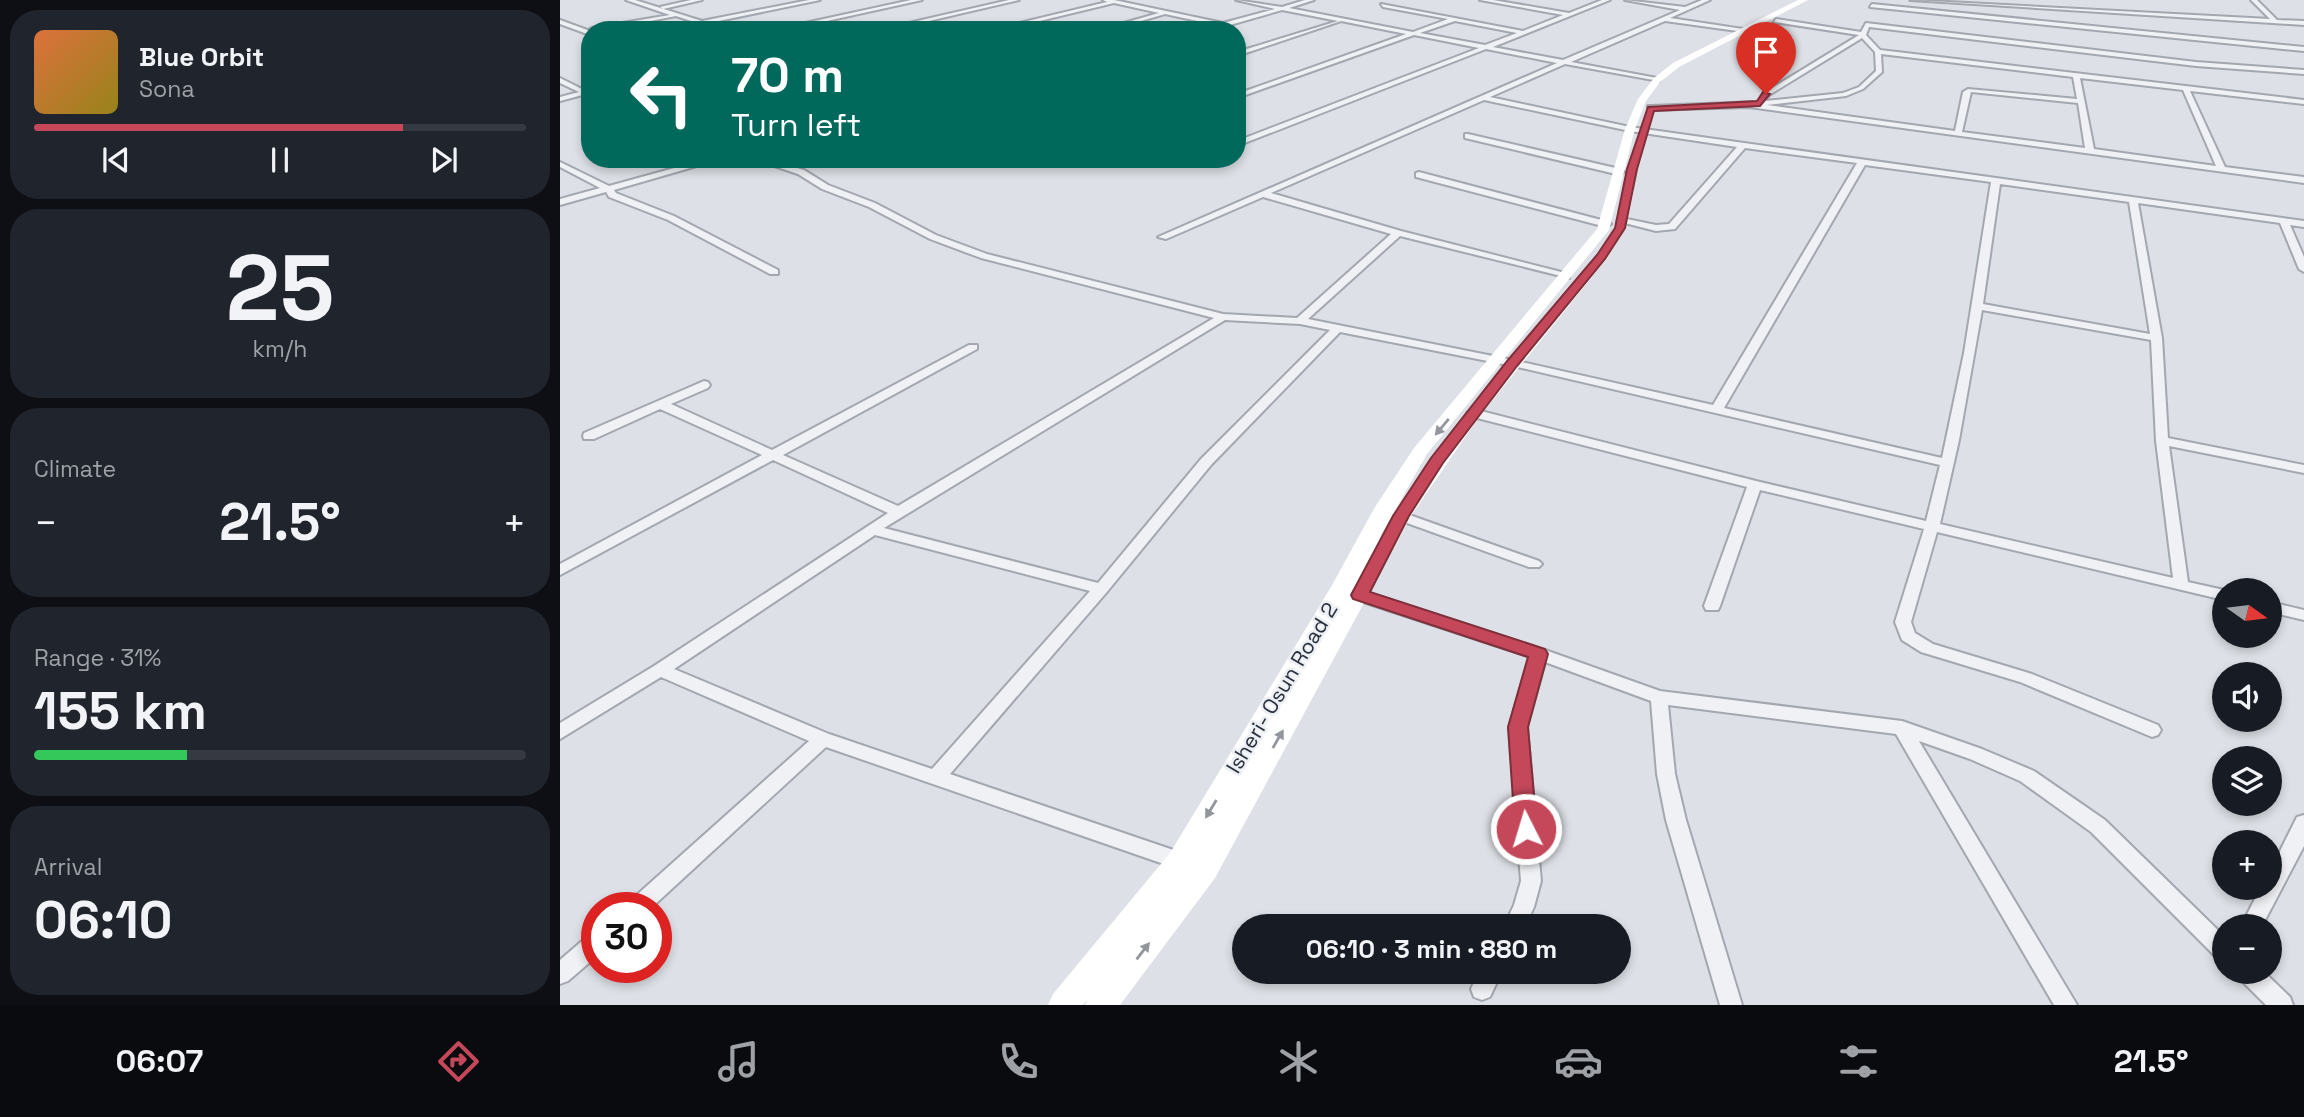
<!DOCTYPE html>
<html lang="en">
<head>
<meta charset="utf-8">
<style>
	body { margin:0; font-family:"Space Grotesk",sans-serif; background:#20242c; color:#f1f3f6; height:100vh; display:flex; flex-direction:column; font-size:26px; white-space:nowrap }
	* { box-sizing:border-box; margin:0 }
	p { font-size:23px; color:#9ea1a6 }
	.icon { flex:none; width:38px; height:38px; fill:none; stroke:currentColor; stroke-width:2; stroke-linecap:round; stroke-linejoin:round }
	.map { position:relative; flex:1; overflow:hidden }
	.panel { display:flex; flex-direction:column; gap:10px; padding:10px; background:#0d0f14; width:560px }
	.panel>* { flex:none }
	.top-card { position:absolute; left:21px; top:21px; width:665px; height:147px; border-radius:28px; box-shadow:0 4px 10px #0003; background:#00695c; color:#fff; overflow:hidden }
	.needle { width:46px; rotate:104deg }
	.tools { position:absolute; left:1652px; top:578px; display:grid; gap:14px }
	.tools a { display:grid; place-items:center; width:70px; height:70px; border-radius:50%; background:#171b24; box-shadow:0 4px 10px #0003; font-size:35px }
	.speed { position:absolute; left:21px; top:892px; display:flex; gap:14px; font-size:35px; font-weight:700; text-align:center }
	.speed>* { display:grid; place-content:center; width:91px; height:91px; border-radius:50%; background:#171b24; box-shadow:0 4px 10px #0003; line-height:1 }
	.speed .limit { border:10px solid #d22; background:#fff; color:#111 }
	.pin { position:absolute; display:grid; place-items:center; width:60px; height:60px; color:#fff; margin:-72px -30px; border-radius:50% 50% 50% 0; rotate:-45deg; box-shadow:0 0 7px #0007 }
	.pin .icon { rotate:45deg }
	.me { position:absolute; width:77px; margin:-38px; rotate:355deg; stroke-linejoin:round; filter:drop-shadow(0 0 5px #0008) }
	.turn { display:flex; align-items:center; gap:24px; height:147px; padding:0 35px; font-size:32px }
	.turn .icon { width:91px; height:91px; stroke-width:2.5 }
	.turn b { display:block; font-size:49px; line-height:60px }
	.big { font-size:52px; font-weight:600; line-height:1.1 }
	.panel .card { flex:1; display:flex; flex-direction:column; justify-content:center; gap:10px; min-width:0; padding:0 24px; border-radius:28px; background:#20242c }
	.panel .dial { align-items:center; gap:0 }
	.dial b { font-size:91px; line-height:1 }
	.song { display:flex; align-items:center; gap:21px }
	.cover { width:84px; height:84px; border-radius:10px; background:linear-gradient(135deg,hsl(20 70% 55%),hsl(50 70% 35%)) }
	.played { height:7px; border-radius:4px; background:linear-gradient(90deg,#c4485a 75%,#363941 75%) }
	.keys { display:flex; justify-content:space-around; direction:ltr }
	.heat { display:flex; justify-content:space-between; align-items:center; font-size:38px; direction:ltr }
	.charge { height:10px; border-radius:5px; background:linear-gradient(90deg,#34c759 31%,#363941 0) }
	.trip { position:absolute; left:672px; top:914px; width:399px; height:70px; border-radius:35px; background:#171b24; box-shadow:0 4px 10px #0003; font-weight:600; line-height:70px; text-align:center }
	.dock { display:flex; height:112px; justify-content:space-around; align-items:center; background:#090b0e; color:#9ea1a6 }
	.dock .icon { width:49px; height:49px }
	.dock .active { color:#c4485a }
	.dock b { font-size:32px; color:#f1f3f6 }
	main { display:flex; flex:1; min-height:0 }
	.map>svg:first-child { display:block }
</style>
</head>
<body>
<main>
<section class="panel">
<div class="card">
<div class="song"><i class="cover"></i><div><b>Blue Orbit</b><p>Sona</p></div></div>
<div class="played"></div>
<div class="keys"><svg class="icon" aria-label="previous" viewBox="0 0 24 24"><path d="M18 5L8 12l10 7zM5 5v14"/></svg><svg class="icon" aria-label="pause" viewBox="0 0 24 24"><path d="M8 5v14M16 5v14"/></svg><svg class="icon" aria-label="next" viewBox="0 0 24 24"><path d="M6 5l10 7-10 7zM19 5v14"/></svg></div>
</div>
<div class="card dial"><b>25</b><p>km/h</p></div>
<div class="card"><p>Climate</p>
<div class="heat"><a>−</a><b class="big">21.5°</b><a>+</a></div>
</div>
<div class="card"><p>Range · 31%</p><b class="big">155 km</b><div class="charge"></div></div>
<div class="card"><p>Arrival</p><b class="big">06:10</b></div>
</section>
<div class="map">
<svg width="1744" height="1005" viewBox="0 0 1744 1005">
	<rect width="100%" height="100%" fill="#dde0e6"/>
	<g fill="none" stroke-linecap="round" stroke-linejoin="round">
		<defs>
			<g id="minor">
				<path d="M66 0H75L142 21 249 0H260L149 23 168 30H158L116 16 44 30H30V35L0 24V20L30 31V29L32 28 110 15Z"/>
				<path d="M131 0H142L103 9 100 7Z"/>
				<path d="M351 0H362L226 30H213Z"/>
				<path d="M449 0H459L330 30H318Z"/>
				<path d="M543 0H554L663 23 715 9 676 0 722 7 745 0H754L729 8 853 32 888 19 823 7 821 4 963 31 1003 15 920 0H933L1009 13 1042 0H1050L933 47 1003 60 1120 10 1065 0 1125 7 1142 0H1150L1110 18 1183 29 1185 32 1105 21 1011 62 1097 78 1099 81 1005 64 930 97 1070 127 1744 221V227L1730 225 1744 257V272L1739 269 1720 223 1578 203 1602 338 1608 438 1744 465V473L1609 446 1628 582 1664 590V600L1377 532 1351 622 1355 633 1373 644 1472 674 1598 725 1601 730 1598 735 1592 737 1460 682 1361 652 1342 640 1335 622 1364 529 1200 490 1160 606 1158 610H1146L1144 606 1187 487 909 416 907 413 913 409 1196 481 1366 521 1380 465 953 366 780 332 651 465 546 593 390 774 631 856 634 862 631 868 624 871 266 747 91 908H67L70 901 249 741 101 677 0 739V723L94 666 328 513 213 460 0 575V564L202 455 100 409 34 439H24L23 436 24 433 144 381 148 382 150 385 148 388 111 404 212 450 409 345H417V349L223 455 338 506 654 318 421 258 370 239 309 207 262 189 238 174 193 159H207L244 170 268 185 315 203 376 235 427 254 663 314 737 318 831 234 703 197 606 239 598 237 997 63 926 49 677 146V141L919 48 854 35 677 98V94L846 34 781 21 677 56V52L778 21 722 10 656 29 653 27 656 25 605 14 550 30H539L599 13 554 3 442 30H430L547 2ZM895 21 957 33 925 45 860 33ZM924 100 1070 131 1177 147 1109 224 1096 225 1062 218 1057 221 1096 231 1115 229 1185 148 1297 163 1153 405 953 360 748 319 840 236 1009 278V274L841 231 711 193ZM1305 165 1431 182 1404 353 1382 458 1164 408ZM1440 184 1569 202 1590 334 1423 304ZM1422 310 1591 340 1596 441 1613 578 1380 524 1399 440ZM665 320 740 324 770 330 641 459 538 583 324 528ZM315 535 530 591 372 769 269 734 114 669Z"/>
				<path d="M1350 0 1710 19 1691 0H1697L1717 20 1744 21V25Z"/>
				<path d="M1312 4 1744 47V51L1310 7Z"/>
				<path d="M1216 19 1301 32 1306 23 1636 62 1744 70V74L1636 66 1309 27 1306 35 1320 50 1744 100V104L1630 91 1665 167 1744 177V183L1189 107 1088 110V106H1091L1198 102 1204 93 1299 35 1214 22ZM1302 38 1315 52 1316 71 1299 87 1283 93 1205 101 1209 95ZM1321 54 1513 77 1517 99 1408 89 1403 92 1395 131 1207 105 1286 96 1303 89 1322 72ZM1520 78 1623 90 1656 166 1534 149ZM1411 92 1518 103 1525 148 1402 132Z"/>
				<path d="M0 78 30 93 0 101V97L19 92 0 83Z"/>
				<path d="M908 134 1060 169 1064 172 1060 175 905 138V134Z"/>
				<path d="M147 159H161L54 190 56 193 114 216 218 270V274H210L108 220 49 197 46 192 0 205V199L40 188 0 167V162L49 186Z"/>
				<path d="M639 159 633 162 629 160V159Z"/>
				<path d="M859 172 1049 222 1051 224 1046 227 856 177V173Z"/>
				<path d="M841 512 979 561 982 564 979 567H969L836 519 834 516Z"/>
				<path d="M800 590 985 650 1100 691 1342 721 1422 749 1474 771 1545 820 1664 936V960L1656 957 1531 832 1460 781 1410 759 1359 741 1517 1005H1494L1336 734 1108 705 1115 774 1126 820 1182 1005H1160L1106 820 1097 774 1091 701 985 662 967 727 981 881 974 907 965 926H944L954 905 961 881 949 727 970 657 794 599 792 595 794 591Z"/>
				<path d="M1710 602 1744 610V620L1710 612Z"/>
				<path d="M1744 815V846L1702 926H1681L1701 887H1710V871L1737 817Z"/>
				<path d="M37 932V956L8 981 0 984V960L29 935Z"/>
				<path d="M919 971H942L930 997 922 1000 914 997 911 989Z"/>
				<path d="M1676 971H1703L1730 997 1733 1005H1706L1679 978Z"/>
			</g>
		</defs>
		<use href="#minor" stroke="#a3a7af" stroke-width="4"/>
		<use href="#minor" fill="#eff1f4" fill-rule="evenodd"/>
		<path fill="#fff" fill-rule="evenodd" d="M1238 0H1248L1119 67 1100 82 1086 101 1075 129 1049 230 867 454 815 545 871 457 1036 255 1054 228 1062 190 1068 186 1074 190 1066 228 1048 257 919 417 851 516 655 878 560 1005H525L528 999 523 1005H488L493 994 610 853 771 587 815 507 854 448 1037 229 1065 129 1078 99 1094 78 1113 63Z"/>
	</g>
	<defs><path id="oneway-solid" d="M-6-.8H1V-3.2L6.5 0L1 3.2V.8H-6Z" transform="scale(1.75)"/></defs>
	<g fill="#93969d">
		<use href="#oneway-solid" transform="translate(882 427) rotate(130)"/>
		<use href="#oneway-solid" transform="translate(718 739) rotate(-60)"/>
		<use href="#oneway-solid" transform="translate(651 809) rotate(121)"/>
		<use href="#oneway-solid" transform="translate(583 951) rotate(-52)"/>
	</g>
	<path fill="#c4485a" stroke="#7f2f3a" stroke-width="2" d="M1203 92 1210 94 1200 106 1094 111 1077 169 1065 228 1045 259 957 366 883 463 849 516 810 592 985 649 988 654 968 727 977 829 974 836 966 838 958 836 955 829 948 727 968 657 793 599 791 595 833 516 871 458 948 360 1037 255 1055 228 1067 169 1088 107 1197 101Z"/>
	<g text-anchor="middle" stroke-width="5" stroke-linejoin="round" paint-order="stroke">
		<g font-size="21" fill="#272e3b" stroke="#eceff3">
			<text transform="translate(722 688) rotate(-59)" y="7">Isheri- Osun Road 2</text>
		</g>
	</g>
</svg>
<div class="tools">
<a><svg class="needle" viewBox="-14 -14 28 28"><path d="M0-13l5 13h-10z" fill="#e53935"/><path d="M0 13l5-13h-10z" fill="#9ea1a6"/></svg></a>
<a><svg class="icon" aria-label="sound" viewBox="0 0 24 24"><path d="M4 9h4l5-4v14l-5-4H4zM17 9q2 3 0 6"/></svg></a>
<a><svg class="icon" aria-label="layers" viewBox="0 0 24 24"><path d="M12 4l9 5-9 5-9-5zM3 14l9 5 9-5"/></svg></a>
<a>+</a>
<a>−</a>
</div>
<div class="speed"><div class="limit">30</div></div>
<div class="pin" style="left:1206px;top:94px;background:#d93025"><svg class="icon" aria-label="arrive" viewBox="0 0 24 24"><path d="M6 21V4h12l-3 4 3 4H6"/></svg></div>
<svg class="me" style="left:966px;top:829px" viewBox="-20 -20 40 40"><circle r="17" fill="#c4485a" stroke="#fff" stroke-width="3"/><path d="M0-11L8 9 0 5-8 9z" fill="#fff"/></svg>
<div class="trip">06:10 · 3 min · 880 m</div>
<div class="top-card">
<div class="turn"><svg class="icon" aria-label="left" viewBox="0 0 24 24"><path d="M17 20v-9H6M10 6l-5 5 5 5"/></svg><div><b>70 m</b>Turn left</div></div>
</div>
</div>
</main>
<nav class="dock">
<b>06:07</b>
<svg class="icon active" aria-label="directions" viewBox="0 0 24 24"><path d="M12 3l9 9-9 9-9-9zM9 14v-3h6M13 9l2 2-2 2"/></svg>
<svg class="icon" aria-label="music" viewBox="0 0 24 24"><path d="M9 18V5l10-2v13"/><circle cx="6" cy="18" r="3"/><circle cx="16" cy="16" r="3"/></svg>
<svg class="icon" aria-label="phone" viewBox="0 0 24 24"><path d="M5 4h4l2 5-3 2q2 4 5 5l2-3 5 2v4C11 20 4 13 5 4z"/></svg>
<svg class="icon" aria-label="climate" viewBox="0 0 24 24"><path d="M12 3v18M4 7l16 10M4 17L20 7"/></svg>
<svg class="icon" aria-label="car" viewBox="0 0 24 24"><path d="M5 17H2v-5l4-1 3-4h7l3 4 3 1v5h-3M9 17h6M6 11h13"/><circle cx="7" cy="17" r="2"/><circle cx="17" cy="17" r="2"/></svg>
<svg class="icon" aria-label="filters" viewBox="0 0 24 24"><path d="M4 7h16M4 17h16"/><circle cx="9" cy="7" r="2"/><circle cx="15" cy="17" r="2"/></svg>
<b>21.5°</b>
</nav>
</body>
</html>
